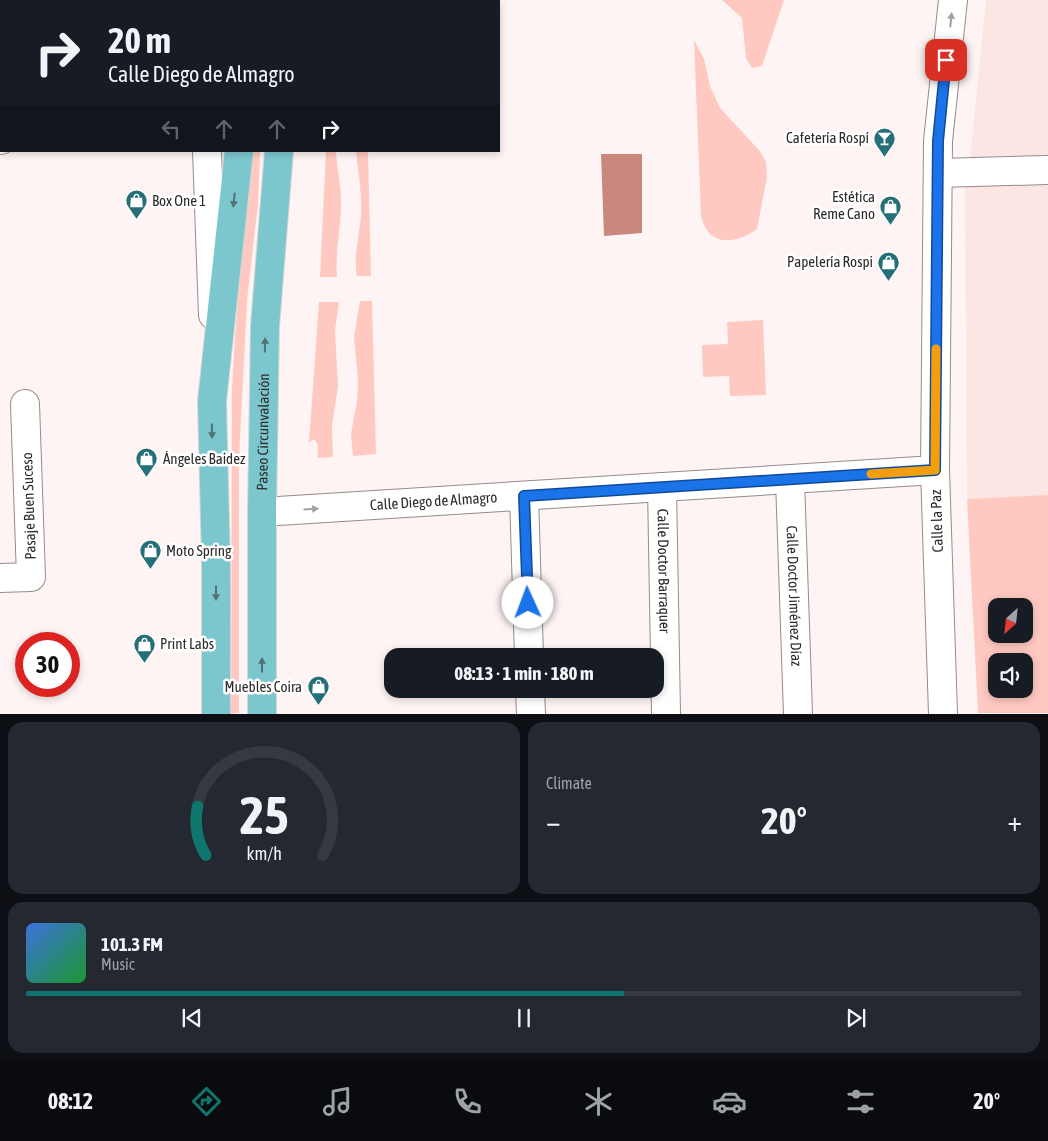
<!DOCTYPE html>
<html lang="en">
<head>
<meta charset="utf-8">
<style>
	body { margin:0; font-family:"Asap Condensed",sans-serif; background:#242831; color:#f1f3f6; height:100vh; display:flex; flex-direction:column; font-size:19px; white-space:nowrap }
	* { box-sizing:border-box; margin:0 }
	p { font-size:16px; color:#9ea1a6 }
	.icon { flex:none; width:28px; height:28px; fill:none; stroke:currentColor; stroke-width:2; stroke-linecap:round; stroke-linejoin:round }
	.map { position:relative; height:714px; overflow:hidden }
	.panel { display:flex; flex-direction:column; gap:8px; padding:8px; background:#0d0f14; flex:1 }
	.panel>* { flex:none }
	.guide { position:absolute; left:0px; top:0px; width:500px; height:152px; box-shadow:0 2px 8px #0003; background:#171b24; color:#f1f3f6; overflow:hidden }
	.needle { width:32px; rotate:207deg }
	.controls { position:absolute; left:988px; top:598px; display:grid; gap:10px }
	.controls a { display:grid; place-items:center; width:45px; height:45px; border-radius:10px; background:#171b24; box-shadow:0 2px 8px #0003; font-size:25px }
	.speed { position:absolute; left:15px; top:632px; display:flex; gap:10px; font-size:25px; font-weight:700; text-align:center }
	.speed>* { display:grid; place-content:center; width:65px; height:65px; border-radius:50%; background:#171b24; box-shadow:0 2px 8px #0003; line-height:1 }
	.speed .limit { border:8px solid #d22; background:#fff; color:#111 }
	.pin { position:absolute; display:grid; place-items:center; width:42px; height:42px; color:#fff; margin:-21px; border-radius:10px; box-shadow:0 2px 8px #0006 }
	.me { position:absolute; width:55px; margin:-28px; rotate:358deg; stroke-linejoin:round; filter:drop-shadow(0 0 4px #0008) }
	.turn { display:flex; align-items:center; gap:18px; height:105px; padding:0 25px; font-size:22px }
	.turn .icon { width:65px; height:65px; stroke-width:2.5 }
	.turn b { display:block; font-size:35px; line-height:42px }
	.lanes { display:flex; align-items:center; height:48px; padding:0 25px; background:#0003; justify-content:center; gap:25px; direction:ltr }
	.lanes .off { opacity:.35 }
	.big { font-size:38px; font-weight:700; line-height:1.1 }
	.panel .card { flex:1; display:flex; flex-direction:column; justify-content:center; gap:8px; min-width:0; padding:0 18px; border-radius:15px; background:#242831 }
	.panel .dial { align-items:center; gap:0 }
	.dial svg { height:130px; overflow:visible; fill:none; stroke:#363941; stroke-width:7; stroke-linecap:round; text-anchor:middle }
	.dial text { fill:#f1f3f6; stroke:none }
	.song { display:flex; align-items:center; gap:15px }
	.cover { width:60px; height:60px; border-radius:8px; background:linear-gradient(135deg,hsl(220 70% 55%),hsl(130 70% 35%)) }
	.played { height:5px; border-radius:2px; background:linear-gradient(90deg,#0f766e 60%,#363941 60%) }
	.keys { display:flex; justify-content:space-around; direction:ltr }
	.heat { display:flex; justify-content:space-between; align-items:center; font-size:28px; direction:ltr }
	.panel .tiles { flex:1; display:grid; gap:8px; grid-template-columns:1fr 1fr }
	.card:last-child { grid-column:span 2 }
	.trip { position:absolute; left:384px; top:648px; width:280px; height:50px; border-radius:15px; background:#171b24; box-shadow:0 2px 8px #0003; font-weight:700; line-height:50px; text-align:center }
	.tab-bar { display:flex; height:80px; justify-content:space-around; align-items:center; background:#090b0e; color:#9ea1a6 }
	.tab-bar .icon { width:35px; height:35px }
	.tab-bar .active { color:#0f766e }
	.tab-bar b { font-size:22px; color:#f1f3f6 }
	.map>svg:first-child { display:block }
</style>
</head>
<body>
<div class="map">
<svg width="1048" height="714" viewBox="0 0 1048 714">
	<rect width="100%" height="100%" fill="#fef4f3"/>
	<g fill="#fbe6e3">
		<path d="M986 0H1048V156L970 159Z"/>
		<path d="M1048 184V496L967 499 965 185Z"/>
	</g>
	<g fill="#ffc9c1" fill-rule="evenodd">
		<path d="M722 0H784L762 66 752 68 746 58 742 18Z"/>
		<path d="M694 40 704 59 710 86 720 108 759 150 766 162 767 177 757 229C735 245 707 247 701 215Z"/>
		<path d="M251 151H260L258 204 247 300 239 459V713L231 714 232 389 235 336Z"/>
		<path d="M326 151H336C337 168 341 185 341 202 341 228 335 251 337 277H320Z"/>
		<path d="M356 151H368L371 276H357C353 255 360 235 361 214 362 192 358 172 356 151Z"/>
		<path d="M360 301H372L376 454 353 456 351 434 357 401 358 379 354 337Z"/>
		<path d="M319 302H339L335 330 338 386 332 426 333 457 318 458C317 451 320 445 314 439L309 443Z"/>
		<path d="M763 320 766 395 730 396 729 376 703 377 702 345 728 344 727 322Z"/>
		<path d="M1048 495V713H978L967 499ZM996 606H1024V634H996ZM996 661H1024V689H996Z"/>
	</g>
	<path fill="#ca877e" d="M601 154H642V233L604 236Z"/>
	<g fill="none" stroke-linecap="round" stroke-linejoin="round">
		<defs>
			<g id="minor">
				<path d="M204 0V1"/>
				<path d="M0 140H1"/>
				<path d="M207 151 213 315"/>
				<path d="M938 173 1048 170"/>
				<path id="s1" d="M790 480 798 714"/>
				<path id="s2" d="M662 487 666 714"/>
				<path d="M524 496 529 656"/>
				<path id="s3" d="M262 512 935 470"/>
				<path d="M0 578 31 577 25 404"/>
				<path d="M530 689 531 714"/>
				<path d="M943 714 935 470 938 141 953 0"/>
			</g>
			<g id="major">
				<path d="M283 0V1"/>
				<path d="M244 1V0"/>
				<path d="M216 714V563L212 401 239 151"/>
				<path id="s4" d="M262 714V512L265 326 279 151"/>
			</g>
		</defs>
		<use href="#minor" stroke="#968b89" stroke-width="30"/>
		<use href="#major" stroke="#d5d5d4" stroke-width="30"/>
		<use href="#minor" stroke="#fff" stroke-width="28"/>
		<use href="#major" stroke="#7cc7ce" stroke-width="28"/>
	</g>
	<defs><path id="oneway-solid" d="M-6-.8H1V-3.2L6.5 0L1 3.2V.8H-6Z" transform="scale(1.25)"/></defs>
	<g fill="#a1a09f">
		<use href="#oneway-solid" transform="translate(951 20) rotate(-84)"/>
		<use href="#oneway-solid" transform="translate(311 509) rotate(-3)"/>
	</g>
	<g fill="#527174">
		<use href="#oneway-solid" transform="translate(234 200) rotate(96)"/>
		<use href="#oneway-solid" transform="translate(265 345) rotate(-89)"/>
		<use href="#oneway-solid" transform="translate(212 431) rotate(89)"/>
		<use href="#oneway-solid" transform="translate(216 593) rotate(90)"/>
		<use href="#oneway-solid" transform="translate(262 665) rotate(-90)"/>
	</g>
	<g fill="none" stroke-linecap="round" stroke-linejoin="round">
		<defs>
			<path id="route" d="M528 603 524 496 935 470 938 141 946 60"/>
		</defs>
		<use href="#route" stroke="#114b97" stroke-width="12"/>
		<use href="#route" stroke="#1a73e8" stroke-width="9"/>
		<path stroke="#f59e0b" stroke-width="9" d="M871 474 935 470 936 349"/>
	</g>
	<defs>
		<symbol id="bar-pin" viewBox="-11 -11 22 30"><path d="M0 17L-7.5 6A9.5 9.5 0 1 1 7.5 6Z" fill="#256f77" stroke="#fff"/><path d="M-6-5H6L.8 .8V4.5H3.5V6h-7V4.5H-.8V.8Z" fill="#fff"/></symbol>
		<symbol id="shop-pin" viewBox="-11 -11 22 30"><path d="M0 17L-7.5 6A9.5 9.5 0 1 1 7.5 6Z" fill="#256f77" stroke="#fff"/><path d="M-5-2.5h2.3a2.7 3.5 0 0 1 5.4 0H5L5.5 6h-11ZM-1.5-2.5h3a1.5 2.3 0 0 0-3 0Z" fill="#fff"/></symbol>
	</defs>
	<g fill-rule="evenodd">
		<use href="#bar-pin" x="872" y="126" width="25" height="34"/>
		<use href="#shop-pin" x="124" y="188" width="25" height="34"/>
		<use href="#shop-pin" x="878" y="194" width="25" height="34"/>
		<use href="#shop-pin" x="876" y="250" width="25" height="34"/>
		<use href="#shop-pin" x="134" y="446" width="25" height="34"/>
		<use href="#shop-pin" x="138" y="538" width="25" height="34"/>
		<use href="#shop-pin" x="132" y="632" width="25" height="34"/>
		<use href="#shop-pin" x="306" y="674" width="25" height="34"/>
	</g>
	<g text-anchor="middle" stroke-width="5" stroke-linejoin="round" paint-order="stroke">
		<g font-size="15" fill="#2f2b2a" stroke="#fff" text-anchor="end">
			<text x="869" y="143">Cafetería Rospí</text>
			<text x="875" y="202">Estética<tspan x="875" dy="17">Reme Cano</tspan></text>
			<text x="152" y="206" text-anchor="start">Box One 1</text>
			<text x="873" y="267">Papelería Rospi</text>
			<text x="163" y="464" text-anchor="start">Ángeles Baidez</text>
			<text x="166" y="556" text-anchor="start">Moto Spring</text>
			<text x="160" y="649" text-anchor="start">Print Labs</text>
			<text x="302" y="692">Muebles Coira</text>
		</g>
		<g font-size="15" fill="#2f2b2a" stroke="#fff">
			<text dy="5" stroke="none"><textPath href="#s4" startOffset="282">Paseo Circunvalación</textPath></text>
			<text dy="5" stroke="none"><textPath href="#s3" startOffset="172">Calle Diego de Almagro</textPath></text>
			<text transform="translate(29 506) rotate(-92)" y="5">Pasaje Buen Suceso</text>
			<text transform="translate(937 521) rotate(-92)" y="5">Calle la Paz</text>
			<text dy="5" stroke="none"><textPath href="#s2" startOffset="84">Calle Doctor Barraquer</textPath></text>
			<text dy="5" stroke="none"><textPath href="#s1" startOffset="116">Calle Doctor Jiménez Díaz</textPath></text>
		</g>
	</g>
</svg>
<div class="controls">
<a><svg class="needle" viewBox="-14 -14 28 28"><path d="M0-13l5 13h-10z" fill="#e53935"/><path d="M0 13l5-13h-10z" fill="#9ea1a6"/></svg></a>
<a><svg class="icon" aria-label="sound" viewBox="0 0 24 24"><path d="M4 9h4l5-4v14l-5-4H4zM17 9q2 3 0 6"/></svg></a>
</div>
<div class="speed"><div class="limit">30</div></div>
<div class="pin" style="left:946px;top:60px;background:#d93025"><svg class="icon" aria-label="arrive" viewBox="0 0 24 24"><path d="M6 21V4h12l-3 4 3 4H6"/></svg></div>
<svg class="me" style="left:528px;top:603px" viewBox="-20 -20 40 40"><circle r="19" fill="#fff"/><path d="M0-13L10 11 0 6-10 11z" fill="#1a73e8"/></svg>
<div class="trip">08:13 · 1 min · 180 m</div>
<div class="guide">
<div class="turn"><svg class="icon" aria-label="right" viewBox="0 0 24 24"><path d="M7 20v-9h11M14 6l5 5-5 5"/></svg><div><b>20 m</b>Calle Diego de Almagro</div></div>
<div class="lanes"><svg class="icon off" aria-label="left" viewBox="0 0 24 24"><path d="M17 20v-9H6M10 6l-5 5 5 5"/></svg><svg class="icon off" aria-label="ahead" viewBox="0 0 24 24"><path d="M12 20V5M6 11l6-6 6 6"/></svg><svg class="icon off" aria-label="ahead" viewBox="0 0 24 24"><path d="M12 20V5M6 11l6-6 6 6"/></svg><svg class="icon" aria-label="right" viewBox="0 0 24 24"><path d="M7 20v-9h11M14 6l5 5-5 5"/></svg></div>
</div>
</div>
<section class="panel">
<div class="tiles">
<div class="card dial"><svg viewBox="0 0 100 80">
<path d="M14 69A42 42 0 1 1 86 69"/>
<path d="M14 69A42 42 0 0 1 9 39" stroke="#0f766e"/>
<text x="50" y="56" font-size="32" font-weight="700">25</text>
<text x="50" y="72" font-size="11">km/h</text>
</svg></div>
<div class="card"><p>Climate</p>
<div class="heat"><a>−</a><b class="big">20°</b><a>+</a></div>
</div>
<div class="card">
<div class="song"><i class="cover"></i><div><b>101.3 FM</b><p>Music</p></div></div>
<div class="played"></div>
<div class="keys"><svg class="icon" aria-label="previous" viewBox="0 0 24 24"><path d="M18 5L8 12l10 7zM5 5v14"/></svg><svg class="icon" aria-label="pause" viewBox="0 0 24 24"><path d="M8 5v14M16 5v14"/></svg><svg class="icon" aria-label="next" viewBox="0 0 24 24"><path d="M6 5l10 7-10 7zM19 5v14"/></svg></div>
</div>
</div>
</section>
<nav class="tab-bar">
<b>08:12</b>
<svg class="icon active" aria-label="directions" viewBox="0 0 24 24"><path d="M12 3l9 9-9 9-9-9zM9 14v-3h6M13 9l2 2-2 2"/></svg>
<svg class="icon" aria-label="music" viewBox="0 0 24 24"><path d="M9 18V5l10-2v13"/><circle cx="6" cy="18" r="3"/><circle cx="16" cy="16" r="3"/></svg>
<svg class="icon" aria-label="phone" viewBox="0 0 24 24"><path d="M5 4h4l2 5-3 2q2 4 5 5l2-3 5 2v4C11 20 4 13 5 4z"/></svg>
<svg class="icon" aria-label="climate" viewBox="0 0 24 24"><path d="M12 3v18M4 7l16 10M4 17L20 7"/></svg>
<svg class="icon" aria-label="car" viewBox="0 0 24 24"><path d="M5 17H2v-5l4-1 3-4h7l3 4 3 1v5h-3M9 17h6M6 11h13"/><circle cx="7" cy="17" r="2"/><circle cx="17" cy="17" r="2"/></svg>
<svg class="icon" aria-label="filters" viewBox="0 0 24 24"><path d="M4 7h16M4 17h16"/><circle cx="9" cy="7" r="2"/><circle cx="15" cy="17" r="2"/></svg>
<b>20°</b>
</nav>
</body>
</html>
